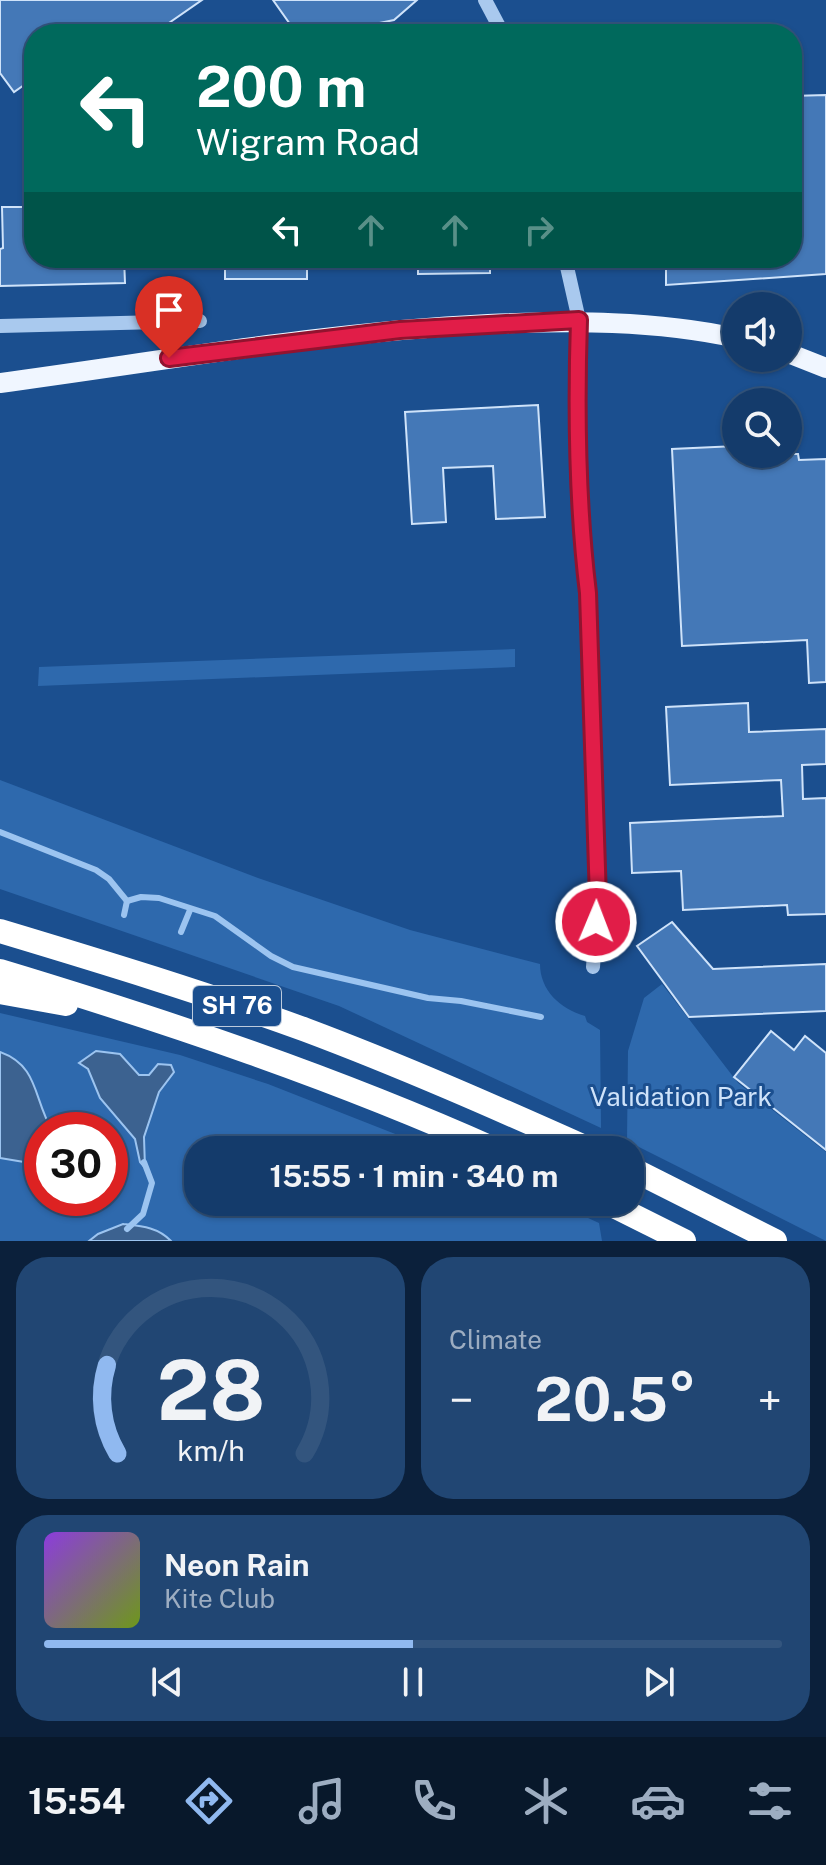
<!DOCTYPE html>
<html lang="en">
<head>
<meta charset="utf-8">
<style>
	body { margin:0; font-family:"Public Sans",sans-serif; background:#214673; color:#f1f3f6; height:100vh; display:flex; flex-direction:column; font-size:30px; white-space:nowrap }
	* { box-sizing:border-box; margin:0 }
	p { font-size:26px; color:#9dadc1 }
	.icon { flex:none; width:44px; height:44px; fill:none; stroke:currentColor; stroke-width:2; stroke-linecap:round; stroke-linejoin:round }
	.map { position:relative; height:1241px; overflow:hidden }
	.details { display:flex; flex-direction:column; gap:16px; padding:16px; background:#0b203b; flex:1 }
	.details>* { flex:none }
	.hud { position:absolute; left:24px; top:24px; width:778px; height:244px; border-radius:32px; box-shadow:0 2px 6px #0004,0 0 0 2px #33557e; background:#00695c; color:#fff; overflow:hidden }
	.controls { position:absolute; left:722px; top:292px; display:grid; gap:16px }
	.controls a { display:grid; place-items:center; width:80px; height:80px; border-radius:50%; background:#143b6b; box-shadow:0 2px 6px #0004,0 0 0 2px #33557e; font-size:40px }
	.speed { position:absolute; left:24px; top:1112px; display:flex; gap:16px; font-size:40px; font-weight:700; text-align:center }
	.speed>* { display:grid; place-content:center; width:104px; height:104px; border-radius:50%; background:#143b6b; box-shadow:0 2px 6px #0004,0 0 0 2px #33557e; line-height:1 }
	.speed .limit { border:12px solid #d22; background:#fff; color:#111 }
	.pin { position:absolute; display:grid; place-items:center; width:68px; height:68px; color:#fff; margin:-82px -34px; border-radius:50% 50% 50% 0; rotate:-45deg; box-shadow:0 0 8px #0007 }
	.pin .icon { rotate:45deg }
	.me { position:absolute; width:88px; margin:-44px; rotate:1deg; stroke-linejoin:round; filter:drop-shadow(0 0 6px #0008) }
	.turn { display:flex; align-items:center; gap:28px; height:168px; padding:0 40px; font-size:36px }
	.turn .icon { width:104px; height:104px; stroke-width:2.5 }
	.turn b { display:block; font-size:56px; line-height:68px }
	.lanes { display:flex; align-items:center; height:76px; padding:0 40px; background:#0003; justify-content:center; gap:40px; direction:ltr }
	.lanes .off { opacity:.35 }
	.big { font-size:60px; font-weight:700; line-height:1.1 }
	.details .card { flex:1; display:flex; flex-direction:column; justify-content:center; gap:12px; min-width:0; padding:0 28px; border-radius:32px; background:#214673 }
	.details .dial { align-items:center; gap:0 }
	.dial svg { height:208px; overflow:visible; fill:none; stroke:#33557e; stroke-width:7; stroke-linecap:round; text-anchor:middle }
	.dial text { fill:#f1f3f6; stroke:none }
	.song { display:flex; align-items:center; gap:24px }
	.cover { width:96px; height:96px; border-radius:12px; background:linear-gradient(135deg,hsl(270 70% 55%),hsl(80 70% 35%)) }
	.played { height:8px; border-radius:4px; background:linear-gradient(90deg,#90b9f0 50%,#33557e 50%) }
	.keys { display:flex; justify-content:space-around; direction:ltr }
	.heat { display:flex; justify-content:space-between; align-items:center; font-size:44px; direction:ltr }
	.details .tiles { flex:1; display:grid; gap:16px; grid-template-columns:1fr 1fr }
	.card:last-child { grid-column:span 2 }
	.trip { position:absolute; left:184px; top:1136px; width:460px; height:80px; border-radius:32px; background:#143b6b; box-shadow:0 2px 6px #0004,0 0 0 2px #33557e; font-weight:700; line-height:80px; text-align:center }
	.dock { display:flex; height:128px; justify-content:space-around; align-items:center; background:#08182b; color:#9dadc1 }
	.dock .icon { width:56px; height:56px }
	.dock .active { color:#90b9f0 }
	.dock b { font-size:36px; color:#f1f3f6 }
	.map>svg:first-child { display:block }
</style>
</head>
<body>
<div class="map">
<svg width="826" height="1241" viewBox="0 0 826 1241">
	<rect width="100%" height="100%" fill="#1b4f8f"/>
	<g fill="#2e69ad" fill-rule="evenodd">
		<path d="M515 649V667L38 686 39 667Z"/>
		<path d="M0 780 258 878 410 930 540 964C540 990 560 1009 585 1016L587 1022 600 1030 601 1128 339 1006 0 889Z"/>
		<path d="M662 984 738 1083 826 1152V1241L627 1141 628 1051 644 998Z"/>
		<path d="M0 1013 180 1055 268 1084 436 1150H198V1202H553L599 1223 602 1241H0ZM42 1130H110V1198H42Z"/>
	</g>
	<g fill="#3c6290" stroke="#9cc4f0" stroke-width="2">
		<path d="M96 1051 120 1054 139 1075H149L158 1064 171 1065 174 1072 159 1092 144 1137 145 1168 140 1162 135 1139 100 1098 88 1069 79 1063Z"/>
		<path d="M0 1052C39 1066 33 1098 52 1130H42V1165L0 1158Z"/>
		<path d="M123 1224C141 1226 158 1227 171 1241H89L98 1234Z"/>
	</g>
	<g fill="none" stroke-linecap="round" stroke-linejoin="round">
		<g stroke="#9cc4f0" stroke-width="6">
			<path d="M0 832 96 870 109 879 127 901"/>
			<path d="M127 901 141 897 159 898 215 916 271 956 293 967 428 998 461 1001 541 1017"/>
			<path d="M124 915 127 901"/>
			<path d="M181 932 190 910"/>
			<path d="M127 1229 143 1214 152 1183 144 1162"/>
		</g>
	</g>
	<g fill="#4478b7" stroke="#cfe3fa" stroke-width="2">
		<path d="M0 0H202L153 34H34V78L14 92 0 73Z"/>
		<path d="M273 0H417L394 20 326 34H297Z"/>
		<path d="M826 95V274L666 285V258H792V96Z"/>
		<path d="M2 207H34V258H124L125 283 0 286V249L3 248Z"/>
		<rect x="225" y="258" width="82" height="21"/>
		<path d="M418 258H490V273L418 274Z"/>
		<path d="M538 405 545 517 496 519 493 466 443 468 446 522 412 524 405 412Z"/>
		<path d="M736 446V454H798L799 460 826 459V682L809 683 807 640 682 646 672 449Z"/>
		<path d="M748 703 749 732 826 729V764L802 765 803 799 826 798V914L788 915 787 905 683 910 681 871 632 873 630 823 783 816 781 780 670 785 666 707Z"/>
		<path d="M672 922 713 969 826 964V1011L689 1017 637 946Z"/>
		<path d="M771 1031 794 1050 805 1036 826 1053V1150L734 1077Z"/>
	</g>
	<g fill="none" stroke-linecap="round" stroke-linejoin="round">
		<g stroke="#a9c9ee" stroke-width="14">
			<path d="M485 0 503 34"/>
			<path d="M565 258 579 320 577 392 581 527 588 593 598 899 593 967"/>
			<path d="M0 326 200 321"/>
		</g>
		<g stroke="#f0f6ff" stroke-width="20">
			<path d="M788 353 826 368"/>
			<path d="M0 383C163 361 324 332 488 324 571 321 655 320 736 338"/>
		</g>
		<g stroke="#fff" stroke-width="24">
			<path d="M0 931C103 962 205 993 306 1030 402 1066 497 1108 591 1150"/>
			<path d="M0 971C169 1022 335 1078 496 1150"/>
			<path d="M0 992 66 1004"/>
			<path d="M630 1168 775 1241"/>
			<path d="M606 1202 684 1241"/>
		</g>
	</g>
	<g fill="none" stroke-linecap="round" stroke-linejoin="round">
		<defs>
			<path id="route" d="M169 358 400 330 579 320C576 411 577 503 588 593L598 899 596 922"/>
		</defs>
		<use href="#route" stroke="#92132f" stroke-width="20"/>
		<use href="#route" stroke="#e11d48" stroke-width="14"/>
	</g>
	<g text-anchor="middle" stroke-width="6" stroke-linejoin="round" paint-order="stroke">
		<rect fill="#1b4f8f" stroke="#bbcadd" stroke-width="2" x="193" y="986" width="88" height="40" rx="6"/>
		<g font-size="24" font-weight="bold" fill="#fff">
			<text x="237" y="1014">SH 76</text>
		</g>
		<g font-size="26" fill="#cfe3fa" stroke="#1b4f8f">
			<text x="681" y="1106">Validation Park</text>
		</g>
	</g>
</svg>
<div class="controls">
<a><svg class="icon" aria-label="sound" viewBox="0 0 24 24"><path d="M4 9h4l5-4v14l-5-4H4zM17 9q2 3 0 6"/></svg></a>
<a><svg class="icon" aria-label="search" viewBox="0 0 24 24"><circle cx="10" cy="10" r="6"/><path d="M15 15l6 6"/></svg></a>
</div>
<div class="speed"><div class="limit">30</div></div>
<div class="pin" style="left:169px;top:358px;background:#d93025"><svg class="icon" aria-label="arrive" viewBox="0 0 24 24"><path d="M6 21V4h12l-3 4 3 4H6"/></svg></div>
<svg class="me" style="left:596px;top:922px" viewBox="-20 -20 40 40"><circle r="17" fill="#e11d48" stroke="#fff" stroke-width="3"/><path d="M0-11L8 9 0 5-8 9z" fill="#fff"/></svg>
<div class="trip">15:55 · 1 min · 340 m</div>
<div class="hud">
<div class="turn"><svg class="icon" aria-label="left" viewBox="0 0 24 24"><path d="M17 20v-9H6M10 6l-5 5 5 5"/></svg><div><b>200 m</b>Wigram Road</div></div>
<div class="lanes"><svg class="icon" aria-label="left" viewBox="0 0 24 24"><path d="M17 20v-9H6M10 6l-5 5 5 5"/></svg><svg class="icon off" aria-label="ahead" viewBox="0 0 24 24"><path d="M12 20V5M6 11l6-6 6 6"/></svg><svg class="icon off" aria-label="ahead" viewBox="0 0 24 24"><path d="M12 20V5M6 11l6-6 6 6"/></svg><svg class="icon off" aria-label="right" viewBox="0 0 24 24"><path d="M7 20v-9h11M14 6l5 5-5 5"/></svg></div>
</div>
</div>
<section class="details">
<div class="tiles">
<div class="card dial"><svg viewBox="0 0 100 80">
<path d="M14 69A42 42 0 1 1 86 69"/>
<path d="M14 69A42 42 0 0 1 10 35" stroke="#90b9f0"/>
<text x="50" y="56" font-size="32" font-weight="700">28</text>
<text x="50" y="72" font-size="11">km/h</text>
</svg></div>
<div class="card"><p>Climate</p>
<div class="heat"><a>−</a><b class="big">20.5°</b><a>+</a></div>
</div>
<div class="card">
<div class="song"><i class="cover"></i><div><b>Neon Rain</b><p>Kite Club</p></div></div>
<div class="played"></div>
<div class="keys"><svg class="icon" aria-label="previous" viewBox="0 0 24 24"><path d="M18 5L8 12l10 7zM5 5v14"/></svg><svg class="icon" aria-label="pause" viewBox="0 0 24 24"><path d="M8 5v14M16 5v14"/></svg><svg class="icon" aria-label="next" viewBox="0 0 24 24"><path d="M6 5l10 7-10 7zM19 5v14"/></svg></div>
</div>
</div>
</section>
<nav class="dock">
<b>15:54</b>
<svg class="icon active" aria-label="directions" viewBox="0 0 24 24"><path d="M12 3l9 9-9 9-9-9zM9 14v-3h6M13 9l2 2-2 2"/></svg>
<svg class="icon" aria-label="music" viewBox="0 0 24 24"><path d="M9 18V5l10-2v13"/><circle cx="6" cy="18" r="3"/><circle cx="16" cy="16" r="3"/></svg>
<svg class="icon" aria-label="phone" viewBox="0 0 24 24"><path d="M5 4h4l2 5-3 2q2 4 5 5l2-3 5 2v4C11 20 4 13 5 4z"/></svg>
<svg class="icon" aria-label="climate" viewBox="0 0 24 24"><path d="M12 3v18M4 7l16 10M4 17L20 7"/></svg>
<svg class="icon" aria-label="car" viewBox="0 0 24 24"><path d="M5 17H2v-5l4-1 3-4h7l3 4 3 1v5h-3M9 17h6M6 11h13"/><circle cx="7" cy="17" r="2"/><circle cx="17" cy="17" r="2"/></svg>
<svg class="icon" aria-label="filters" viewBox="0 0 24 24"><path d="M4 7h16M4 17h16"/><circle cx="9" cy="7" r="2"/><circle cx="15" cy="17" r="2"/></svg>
</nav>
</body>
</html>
